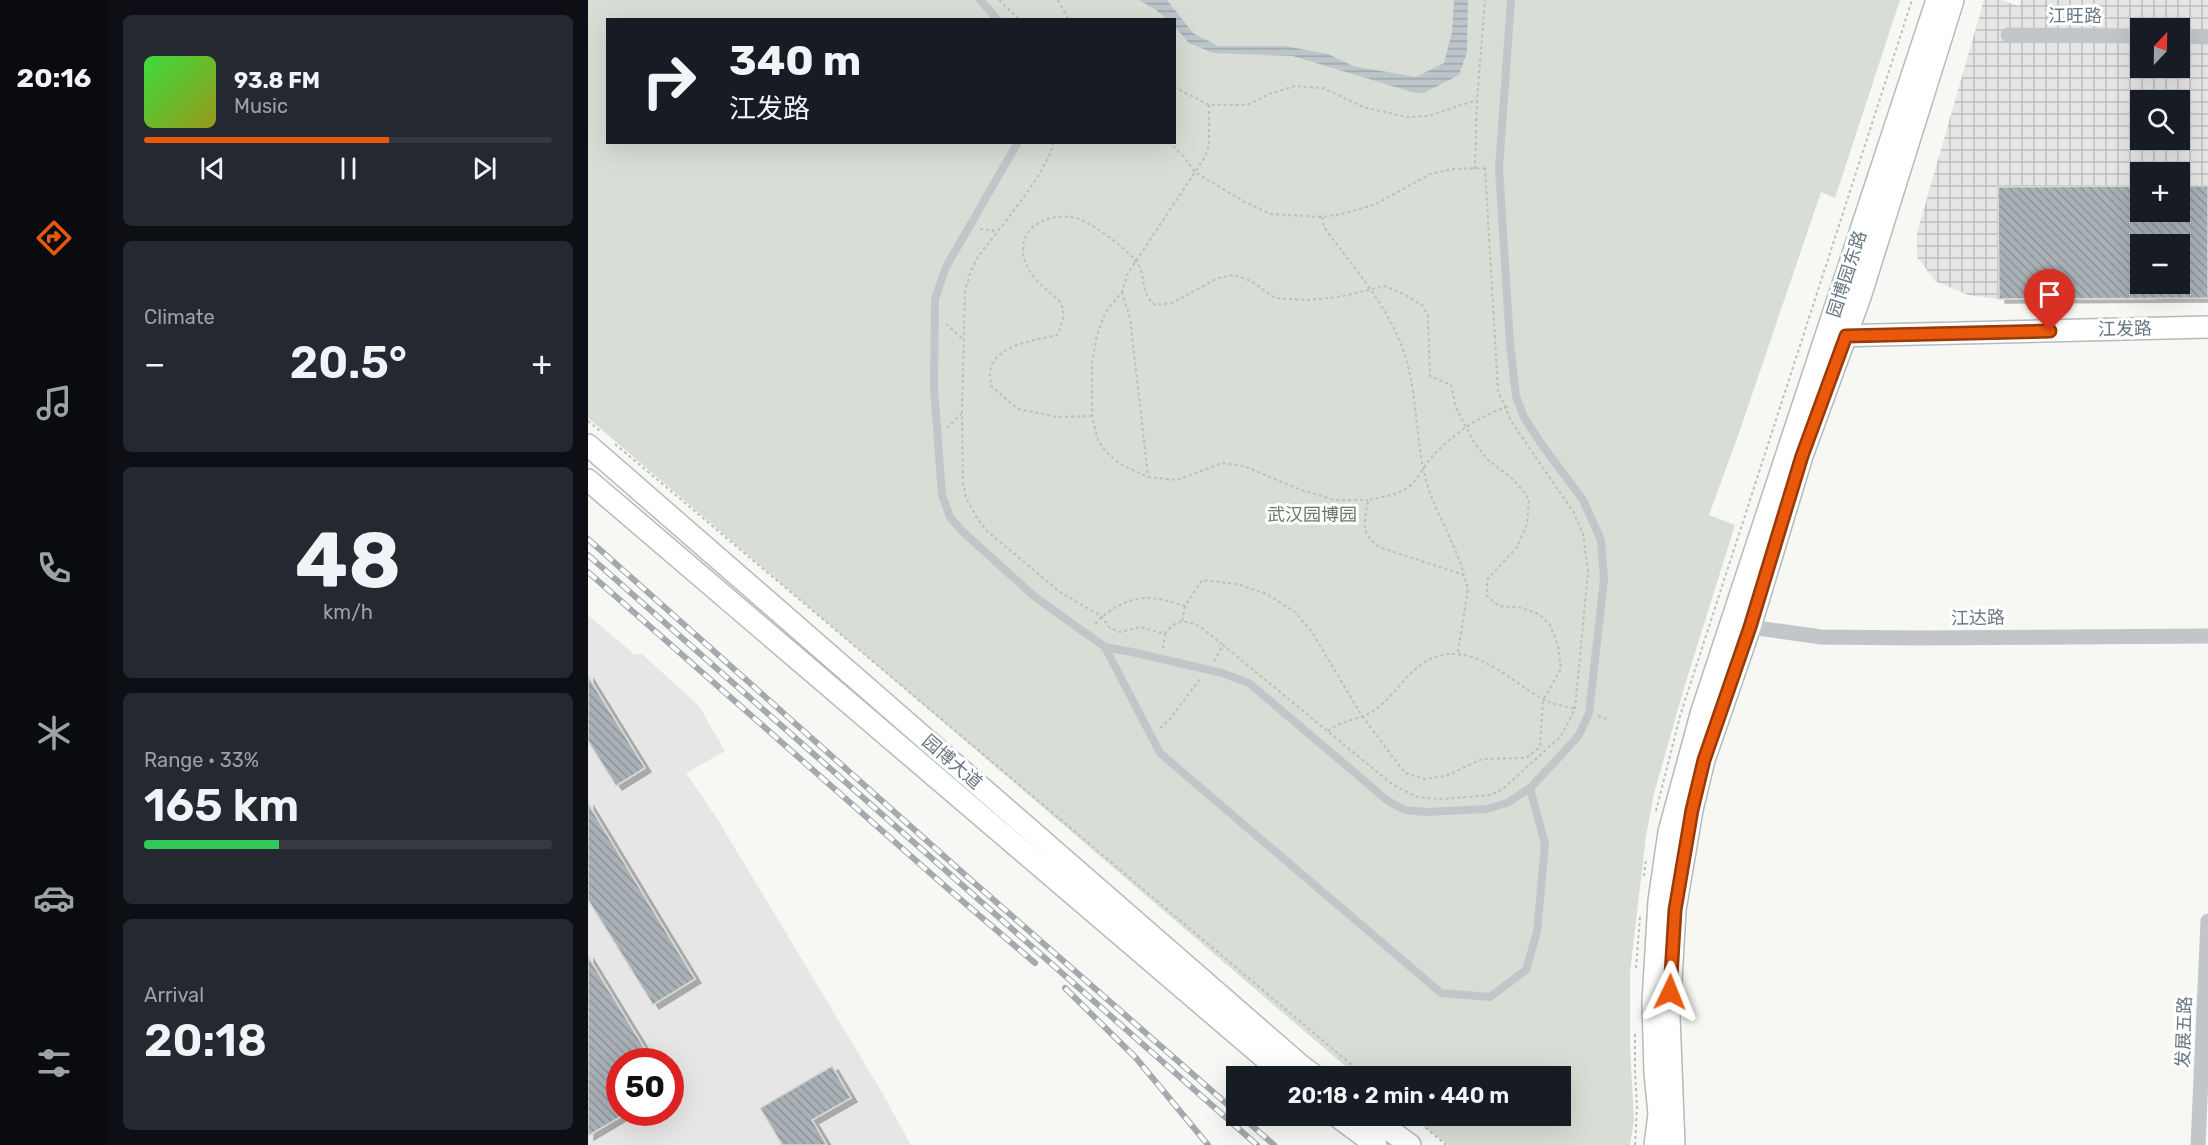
<!DOCTYPE html>
<html lang="en">
<head>
<meta charset="utf-8">
<style>
	body { margin:0; font-family:Rubik,"Noto Sans SC",sans-serif; background:#242831; color:#f1f3f6; height:100vh; display:flex; flex-direction:column; font-size:22px; white-space:nowrap }
	* { box-sizing:border-box; margin:0 }
	p { font-size:20px; color:#9ea1a6 }
	.icon { flex:none; width:33px; height:33px; fill:none; stroke:currentColor; stroke-width:2; stroke-linecap:round; stroke-linejoin:round }
	.map { position:relative; flex:1; overflow:hidden }
	.drawer { display:flex; flex-direction:column; gap:15px; padding:15px; background:#0d0f14; width:480px }
	.drawer>* { flex:none }
	.hud { position:absolute; left:18px; top:18px; width:570px; height:126px; border-radius:0px; box-shadow:0 6px 24px #0002; background:#171b24; color:#f1f3f6; overflow:hidden }
	.needle { width:39px; rotate:22deg }
	.controls { position:absolute; left:1542px; top:18px; display:grid; gap:12px }
	.controls a { display:grid; place-items:center; width:60px; height:60px; border-radius:0px; background:#171b24; box-shadow:0 6px 24px #0002; font-size:30px }
	.speed { position:absolute; left:18px; top:1048px; display:flex; gap:12px; font-size:30px; font-weight:700; text-align:center }
	.speed>* { display:grid; place-content:center; width:78px; height:78px; border-radius:50%; background:#171b24; box-shadow:0 6px 24px #0002; line-height:1 }
	.speed .limit { border:9px solid #d22; background:#fff; color:#111 }
	.pin { position:absolute; display:grid; place-items:center; width:51px; height:51px; color:#fff; margin:-62px -26px; border-radius:50% 50% 50% 0; rotate:-45deg; box-shadow:0 0 6px #0007 }
	.pin .icon { rotate:45deg }
	.me { position:absolute; width:66px; margin:-33px; rotate:2deg; stroke-linejoin:round; filter:drop-shadow(0 0 4px #0008) }
	.turn { display:flex; align-items:center; gap:21px; height:126px; padding:0 24px; font-size:27px }
	.turn .icon { width:78px; height:78px; stroke-width:2.5 }
	.turn b { display:block; font-size:42px; line-height:51px }
	.big { font-size:45px; font-weight:600; line-height:1.1 }
	.drawer .card { flex:1; display:flex; flex-direction:column; justify-content:center; gap:9px; min-width:0; padding:0 21px; border-radius:9px; background:#242831 }
	.drawer .dial { align-items:center; gap:0 }
	.dial b { font-size:78px; line-height:1 }
	.song { display:flex; align-items:center; gap:18px }
	.cover { width:72px; height:72px; border-radius:9px; background:linear-gradient(135deg,hsl(120 70% 55%),hsl(60 70% 35%)) }
	.played { height:6px; border-radius:3px; background:linear-gradient(90deg,#ea580c 60%,#363941 60%) }
	.keys { display:flex; justify-content:space-around; direction:ltr }
	.heat { display:flex; justify-content:space-between; align-items:center; font-size:33px; direction:ltr }
	.charge { height:9px; border-radius:4px; background:linear-gradient(90deg,#34c759 33%,#363941 0) }
	.trip { position:absolute; left:638px; top:1066px; width:345px; height:60px; border-radius:0px; background:#171b24; box-shadow:0 6px 24px #0002; font-weight:600; line-height:60px; text-align:center }
	main { display:flex; flex:1; min-height:0 }
	.tab-bar { display:flex; flex-direction:column; width:108px; justify-content:space-around; align-items:center; background:#090b0e; color:#9ea1a6 }
	.tab-bar .icon { width:42px; height:42px }
	.tab-bar .active { color:#ea580c }
	.tab-bar b { font-size:27px; color:#f1f3f6 }
	.map>svg:first-child { display:block }
</style>
</head>
<body>
<main>
<nav class="tab-bar">
<b>20:16</b>
<svg class="icon active" aria-label="directions" viewBox="0 0 24 24"><path d="M12 3l9 9-9 9-9-9zM9 14v-3h6M13 9l2 2-2 2"/></svg>
<svg class="icon" aria-label="music" viewBox="0 0 24 24"><path d="M9 18V5l10-2v13"/><circle cx="6" cy="18" r="3"/><circle cx="16" cy="16" r="3"/></svg>
<svg class="icon" aria-label="phone" viewBox="0 0 24 24"><path d="M5 4h4l2 5-3 2q2 4 5 5l2-3 5 2v4C11 20 4 13 5 4z"/></svg>
<svg class="icon" aria-label="climate" viewBox="0 0 24 24"><path d="M12 3v18M4 7l16 10M4 17L20 7"/></svg>
<svg class="icon" aria-label="car" viewBox="0 0 24 24"><path d="M5 17H2v-5l4-1 3-4h7l3 4 3 1v5h-3M9 17h6M6 11h13"/><circle cx="7" cy="17" r="2"/><circle cx="17" cy="17" r="2"/></svg>
<svg class="icon" aria-label="filters" viewBox="0 0 24 24"><path d="M4 7h16M4 17h16"/><circle cx="9" cy="7" r="2"/><circle cx="15" cy="17" r="2"/></svg>
</nav>
<section class="drawer">
<div class="card">
<div class="song"><i class="cover"></i><div><b>93.8 FM</b><p>Music</p></div></div>
<div class="played"></div>
<div class="keys"><svg class="icon" aria-label="previous" viewBox="0 0 24 24"><path d="M18 5L8 12l10 7zM5 5v14"/></svg><svg class="icon" aria-label="pause" viewBox="0 0 24 24"><path d="M8 5v14M16 5v14"/></svg><svg class="icon" aria-label="next" viewBox="0 0 24 24"><path d="M6 5l10 7-10 7zM19 5v14"/></svg></div>
</div>
<div class="card"><p>Climate</p>
<div class="heat"><a>−</a><b class="big">20.5°</b><a>+</a></div>
</div>
<div class="card dial"><b>48</b><p>km/h</p></div>
<div class="card"><p>Range · 33%</p><b class="big">165 km</b><div class="charge"></div></div>
<div class="card"><p>Arrival</p><b class="big">20:18</b></div>
</section>
<div class="map">
<svg width="1620" height="1145" viewBox="0 0 1620 1145">
	<defs>
		<pattern id="industrial-grid" width="8" height="8" patternUnits="userSpaceOnUse" patternTransform="scale(1.5)"><rect width="8" height="8" fill="#e5e6e5"/><path d="M0 4h8M4 0v8" fill="none" stroke="#bdbfbf"/></pattern>
		<pattern id="water-rules" width="6" height="5" patternUnits="userSpaceOnUse" patternTransform="scale(1.5)"><rect width="6" height="5" fill="#bcc6ca"/><path d="M0 2.5h6" fill="none" stroke="#9da6a9"/></pattern>
		<pattern id="building-back-hatch" width="6" height="6" patternUnits="userSpaceOnUse" patternTransform="scale(1.5)"><rect width="6" height="6" fill="#a9b1b6"/><path d="M-1 5l2 2M0 0l6 6M5-1l2 2" fill="none" stroke="#8d9599"/></pattern>
		<filter id="shadow"><feDropShadow dx="6" dy="4" stdDeviation="0" flood-color="#0004"/></filter>
	</defs>
	<rect width="100%" height="100%" fill="#f7f7f4"/>
	<path fill="#e5e6e5" fill-rule="evenodd" d="M0 615 46 654H54L111 706 137 751 98 773 128 817 292 1089 323 1145H0ZM32 1062H82V1113H32Z"/>
	<path fill="url(#industrial-grid)" fill-rule="evenodd" d="M1396 0H1413L1431 6 1433 0H1620V298L1411 299 1380 295 1347 281 1329 257V233ZM1552 28H1592V68H1552ZM1552 100H1592V140H1552ZM1552 172H1592V212H1552ZM1552 244H1592V284H1552Z"/>
	<path fill="#d8ded5" fill-rule="evenodd" d="M0 0H1312L1247 198 1233 192 1151 433 1121 515 1147 525 1096 688 1066 794 1058 836 1042 972V1047L1046 1120 1042 1145H860L822 1116H972V1077H770L0 418ZM20 20H586V142H20Z"/>
	<path fill="url(#water-rules)" d="M551 0H579L605 33 630 46H697L740 54 765 66 828 77 856 63 864 32 866 0H880L879 52 871 75 836 93 824 92 705 56 625 53 601 43 587 27 586 20 579 19 568 10Z"/>
	<g fill="url(#building-back-hatch)" stroke="#d8d8d6" stroke-width="1.5" fill-rule="evenodd" filter="url(#shadow)">
		<path d="M1552 186V212H1592V186H1620V298L1411 299 1410 187ZM1552 244H1592V284H1552Z"/>
		<path d="M0 676 57 768 28 786 0 741Z"/>
		<path d="M0 803 107 979 65 1005 0 900Z"/>
		<path d="M0 956 65 1062H32V1117L0 1136Z"/>
		<path d="M244 1066 263 1098 224 1120 239 1145H194L172 1108Z"/>
	</g>
	<g fill="none" stroke-linecap="round" stroke-linejoin="round">
		<defs>
			<g id="secondary">
				<path d="M1246 336 1620 327"/>
				<path d="M0 445 712 1065 728 1077"/>
				<path d="M0 480 699 1077"/>
				<path d="M749 1116 788 1145"/>
				<path d="M782 1116 822 1145"/>
				<path d="M1067 1145 1071 1114 1067 1073 1065 1002 1071 901 1081 832 1114 711 1349 0"/>
				<path d="M1086 1145 1081 1016 1087 910 1104 810 1116 760 1162 627 1214 456 1272 297 1365 0"/>
			</g>
		</defs>
		<use href="#secondary" stroke="#b5babd" stroke-width="24"/>
		<g stroke="#bcbec0" stroke-width="2" stroke-dasharray="3 3" stroke-linecap="butt">
			<path d="M411 0 432 20"/>
			<path d="M470 0 481 20"/>
			<path d="M586 87 621 105H659L681 94 707 86 735 88 775 107 819 117 840 116 889 100"/>
			<path d="M621 105V145L617 157 540 273 534 292 517 313 509 335 504 363V416L510 440 518 452 532 464 560 477 589 480 634 463 656 466 713 490 747 500H780"/>
			<path d="M465 142C462 170 408 232 390 257L383 271 377 290 374 413 375 482 378 498 389 518 399 531 472 592 513 616 522 628 532 632 553 627 577 634 575 648"/>
			<path d="M581 142 596 157 607 172 655 201 682 214 700 215 734 217 754 214 788 204 842 174 864 169 896 168"/>
			<path d="M887 169 889 100 897 0"/>
			<path d="M734 217 736 227C767 270 807 313 820 366 830 406 828 448 840 487 850 517 868 545 876 575"/>
			<path d="M392 229 409 231"/>
			<path d="M534 292 542 318 560 476"/>
			<path d="M358 324 376 340"/>
			<path d="M504 416 469 417 430 409 403 386C403 382 402 376 402 372 406 344 448 340 469 335 474 324 478 315 473 304 471 299 464 295 460 291 444 277 428 258 438 236 447 218 474 213 491 219 508 226 535 246 547 260 560 276 550 290 567 305L584 303 630 278 646 275 663 281 687 298 720 300 751 297 797 286 816 294 835 306 840 316 842 376 863 385 868 408 886 442 899 459 926 480 941 499 939 524 929 547 899 580V596L911 606 930 607 951 614 962 625 970 645 973 669 955 700 952 747 938 758 894 759 858 776 837 779 817 773 774 716 724 632 707 612 679 594 649 584 614 580 597 606C586 603 575 599 564 598 543 596 517 610 506 626"/>
			<path d="M0 421 12 431"/>
			<path d="M359 428 374 413"/>
			<path d="M27 444 778 1077"/>
			<path d="M594 621 597 606"/>
			<path d="M577 634C595 607 617 631 634 644"/>
			<path d="M870 652 880 589 876 575 791 547C771 532 777 523 780 500 793 497 807 496 819 488 828 482 835 468 842 459 863 435 892 415 922 406"/>
			<path d="M626 661 635 645 805 785 829 797 853 799 903 795 916 788 973 736 987 709 1000 571 995 534 986 513 923 421 910 391 897 168"/>
			<path d="M1010 716 1019 719"/>
			<path d="M572 728 582 719 612 679"/>
			<path d="M740 731C753 720 771 720 785 711 807 697 818 671 842 659 883 640 920 679 953 698 963 704 976 706 988 709"/>
			<path d="M1068 811 1092 716 1324 0"/>
			<path d="M1056 876 1058 858"/>
			<path d="M1048 968 1052 917"/>
			<path d="M824 1116 858 1145"/>
			<path d="M1047 1145 1049 1108 1047 1071V1031"/>
		</g>
		<g stroke="#c2c6c9" stroke-width="8">
			<path d="M392 0 410 20"/>
			<path d="M430 142 358 267 347 299 346 388 354 495 362 517 374 531 447 597 517 647 544 652 634 673 661 683 800 801 817 810 838 812 898 809 919 803 942 788 975 753 991 735 1001 713 1016 579 1013 540 995 500 952 442 936 417 928 396 922 344 911 168 923 0"/>
			<path d="M517 647 572 753 853 993 902 997 938 970 949 932 957 844 942 788"/>
		</g>
		<g stroke="#c2c6c9" stroke-width="15">
			<path d="M1420 35 1552 36"/>
			<path d="M1592 36 1620 37"/>
			<path d="M1162 627 1233 637 1331 638 1620 636"/>
			<path d="M1610 1145 1620 921"/>
		</g>
		<use href="#secondary" stroke="#fff" stroke-width="21"/>
		<defs>
			<g id="rail">
				<path d="M0 539 375 873 648 1112"/>
				<path d="M0 555 669 1145"/>
				<path d="M0 572 358 887 447 963"/>
				<path d="M477 988 548 1058 620 1145"/>
				<path d="M653 1116 686 1145"/>
			</g>
		</defs>
		<use href="#rail" stroke="#a3a9ae" stroke-width="6"/>
		<use href="#rail" stroke="#fff" stroke-width="4" stroke-dasharray="11" stroke-linecap="butt"/>
	</g>
	<g fill="none" stroke-linecap="round" stroke-linejoin="round">
		<defs>
			<path id="route" d="M1082 992 1087 910 1104 810 1116 760 1162 627 1214 456 1258 336 1462 331"/>
		</defs>
		<use href="#route" stroke="#983908" stroke-width="15"/>
		<use href="#route" stroke="#ea580c" stroke-width="10"/>
	</g>
	<g text-anchor="middle" stroke-width="6" stroke-linejoin="round" paint-order="stroke">
		<g font-size="18" fill="#677783" stroke="#fff">
			<text x="1487" y="22">江旺路</text>
			<text transform="translate(1259 274) rotate(-72)" y="6">园博园东路</text>
			<text transform="translate(1537 329) rotate(-1)" y="6">江发路</text>
			<text transform="translate(1390 618) rotate(-1)" y="6">江达路</text>
			<text transform="translate(364 762) rotate(41)" y="6">园博大道</text>
			<text transform="translate(1596 1032) rotate(-88)" y="6">发展五路</text>
		</g>
		<g font-size="18" fill="#6a7b66" stroke="#fff">
			<text x="724" y="521">武汉园博园</text>
		</g>
	</g>
</svg>
<div class="controls">
<a><svg class="needle" viewBox="-14 -14 28 28"><path d="M0-13l5 13h-10z" fill="#e53935"/><path d="M0 13l5-13h-10z" fill="#9ea1a6"/></svg></a>
<a><svg class="icon" aria-label="search" viewBox="0 0 24 24"><circle cx="10" cy="10" r="6"/><path d="M15 15l6 6"/></svg></a>
<a>+</a>
<a>−</a>
</div>
<div class="speed"><div class="limit">50</div></div>
<div class="pin" style="left:1462px;top:331px;background:#d93025"><svg class="icon" aria-label="arrive" viewBox="0 0 24 24"><path d="M6 21V4h12l-3 4 3 4H6"/></svg></div>
<svg class="me" style="left:1082px;top:992px" viewBox="-20 -20 40 40"><path d="M0-17L14 15 0 8-14 15z" fill="#ea580c" stroke="#fff" stroke-width="4"/></svg>
<div class="trip">20:18 · 2 min · 440 m</div>
<div class="hud">
<div class="turn"><svg class="icon" aria-label="right" viewBox="0 0 24 24"><path d="M7 20v-9h11M14 6l5 5-5 5"/></svg><div><b>340 m</b>江发路</div></div>
</div>
</div>
</main>
</body>
</html>
